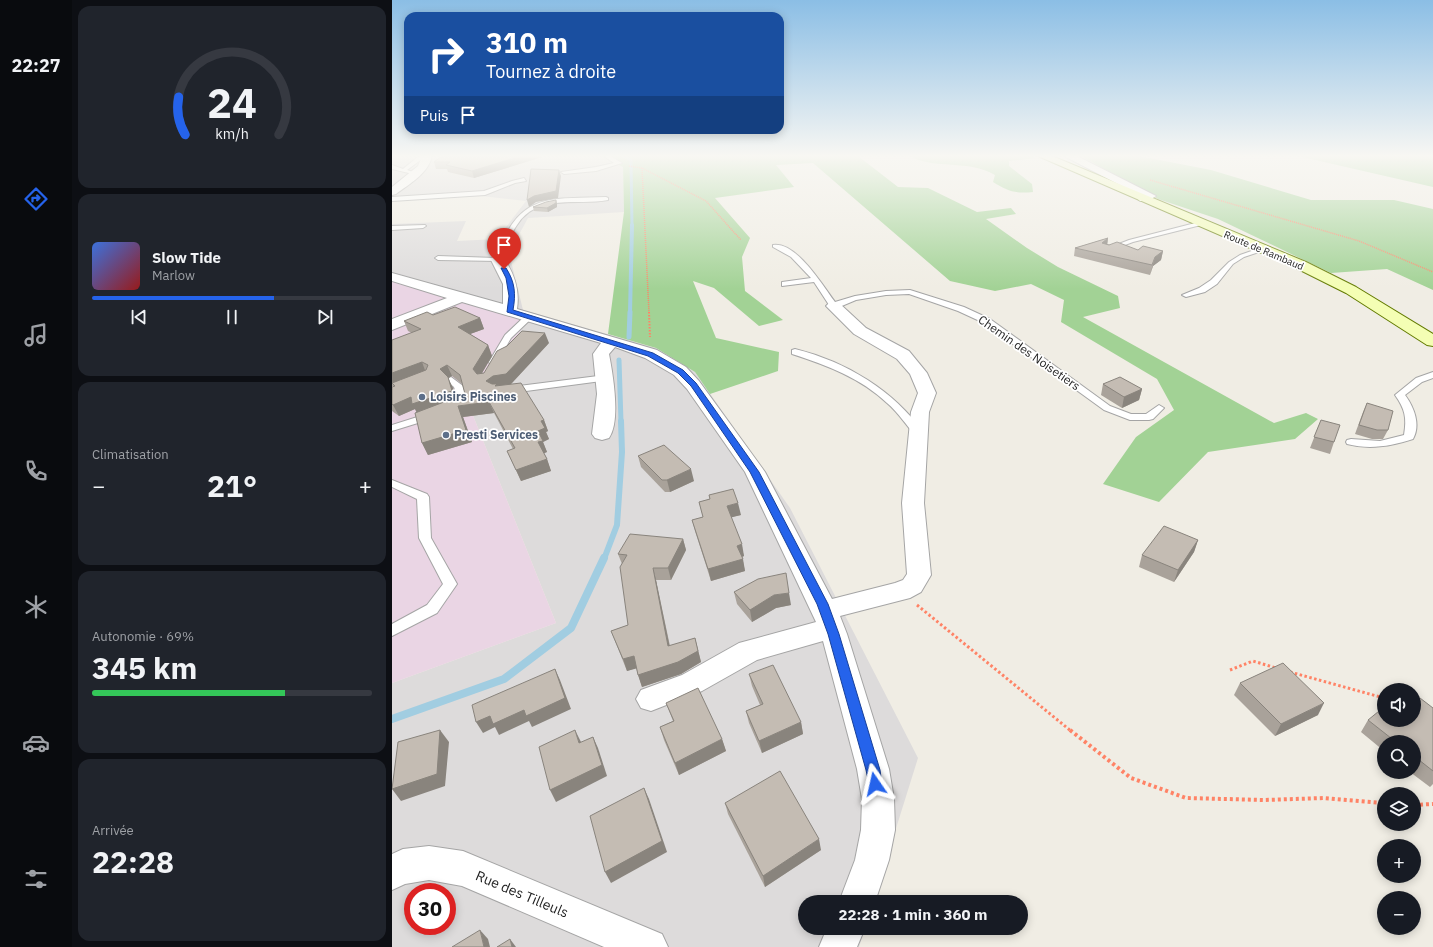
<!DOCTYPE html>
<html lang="fr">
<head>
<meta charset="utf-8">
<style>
	body { margin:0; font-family:"IBM Plex Sans",sans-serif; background:#20242c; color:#f1f3f6; height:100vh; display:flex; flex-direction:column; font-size:15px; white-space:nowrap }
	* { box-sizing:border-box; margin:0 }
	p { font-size:13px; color:#9ea1a6 }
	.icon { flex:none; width:22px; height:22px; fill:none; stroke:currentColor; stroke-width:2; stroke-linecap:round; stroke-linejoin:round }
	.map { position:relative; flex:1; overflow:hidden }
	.panel { display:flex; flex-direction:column; gap:6px; padding:6px; background:#0d0f14; width:320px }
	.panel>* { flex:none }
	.guide { position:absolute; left:12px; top:12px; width:380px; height:122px; border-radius:12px; box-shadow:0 2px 10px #0003; background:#1a4fa0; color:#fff; overflow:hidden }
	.controls { position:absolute; left:985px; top:683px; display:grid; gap:8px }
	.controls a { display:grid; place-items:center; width:44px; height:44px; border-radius:50%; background:#171b24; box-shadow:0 2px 10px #0003; font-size:20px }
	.speed { position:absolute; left:12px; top:883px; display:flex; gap:8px; font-size:20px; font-weight:700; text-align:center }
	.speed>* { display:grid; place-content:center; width:52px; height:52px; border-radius:50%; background:#171b24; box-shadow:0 2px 10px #0003; line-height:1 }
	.speed .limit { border:6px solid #d22; background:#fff; color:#111 }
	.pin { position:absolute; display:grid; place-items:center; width:34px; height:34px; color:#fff; margin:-41px -17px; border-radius:50% 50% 50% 0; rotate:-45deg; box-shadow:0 0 4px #0007 }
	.pin .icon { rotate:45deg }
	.me { position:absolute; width:44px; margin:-22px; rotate:349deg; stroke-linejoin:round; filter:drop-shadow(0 0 3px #0008) }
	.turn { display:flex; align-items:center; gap:14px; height:84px; padding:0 16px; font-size:18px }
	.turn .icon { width:52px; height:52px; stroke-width:2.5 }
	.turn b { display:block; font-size:28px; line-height:34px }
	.then { display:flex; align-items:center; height:38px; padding:0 16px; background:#0003; gap:8px; font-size:15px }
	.big { font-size:30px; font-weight:700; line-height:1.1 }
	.panel .card { flex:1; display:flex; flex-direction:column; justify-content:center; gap:6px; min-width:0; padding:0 14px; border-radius:12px; background:#20242c }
	.panel .dial { align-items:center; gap:0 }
	.dial svg { height:104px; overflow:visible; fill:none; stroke:#363941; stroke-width:7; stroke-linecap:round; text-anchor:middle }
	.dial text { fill:#f1f3f6; stroke:none }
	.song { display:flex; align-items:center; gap:12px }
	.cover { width:48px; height:48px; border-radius:6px; background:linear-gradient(135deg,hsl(220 70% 55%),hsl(0 70% 35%)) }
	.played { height:4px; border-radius:2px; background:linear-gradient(90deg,#2563eb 65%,#363941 65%) }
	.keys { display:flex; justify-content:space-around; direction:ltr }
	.heat { display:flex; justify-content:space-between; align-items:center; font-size:22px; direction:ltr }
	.charge { height:6px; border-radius:3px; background:linear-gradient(90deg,#34c759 69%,#363941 0) }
	.trip { position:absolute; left:406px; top:895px; width:230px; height:40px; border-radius:20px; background:#171b24; box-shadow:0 2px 10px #0003; font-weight:700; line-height:40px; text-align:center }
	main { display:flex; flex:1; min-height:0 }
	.menu { display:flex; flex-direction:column; width:72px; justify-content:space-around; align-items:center; background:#090b0e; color:#9ea1a6 }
	.menu .icon { width:28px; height:28px }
	.menu .selected { color:#2563eb }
	.menu b { font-size:18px; color:#f1f3f6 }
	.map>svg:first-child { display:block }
</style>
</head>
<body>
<main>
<nav class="menu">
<b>22:27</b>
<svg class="icon selected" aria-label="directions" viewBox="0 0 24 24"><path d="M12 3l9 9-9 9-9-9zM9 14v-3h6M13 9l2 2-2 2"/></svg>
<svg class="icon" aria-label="music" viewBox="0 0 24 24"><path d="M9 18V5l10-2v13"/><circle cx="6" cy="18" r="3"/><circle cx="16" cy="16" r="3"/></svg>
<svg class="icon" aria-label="phone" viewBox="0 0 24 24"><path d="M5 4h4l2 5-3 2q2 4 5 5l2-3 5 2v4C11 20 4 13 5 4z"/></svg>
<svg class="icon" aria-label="climate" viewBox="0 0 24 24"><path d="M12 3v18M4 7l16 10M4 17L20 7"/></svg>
<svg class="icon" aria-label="car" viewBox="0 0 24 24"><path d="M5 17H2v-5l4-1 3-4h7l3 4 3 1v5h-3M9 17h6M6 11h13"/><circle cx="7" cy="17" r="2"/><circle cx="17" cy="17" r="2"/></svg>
<svg class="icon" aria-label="filters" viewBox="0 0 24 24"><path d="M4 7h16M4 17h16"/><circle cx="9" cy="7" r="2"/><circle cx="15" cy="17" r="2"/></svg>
</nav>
<section class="panel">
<div class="card dial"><svg viewBox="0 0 100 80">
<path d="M14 69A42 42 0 1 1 86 69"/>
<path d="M14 69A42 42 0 0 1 9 40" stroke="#2563eb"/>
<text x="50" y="56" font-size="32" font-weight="700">24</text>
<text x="50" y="72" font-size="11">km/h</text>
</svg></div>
<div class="card">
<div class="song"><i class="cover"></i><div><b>Slow Tide</b><p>Marlow</p></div></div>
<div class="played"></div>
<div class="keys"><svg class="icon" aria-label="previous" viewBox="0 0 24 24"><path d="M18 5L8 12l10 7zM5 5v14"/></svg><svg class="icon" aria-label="pause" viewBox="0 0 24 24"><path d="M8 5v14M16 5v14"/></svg><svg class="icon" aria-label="next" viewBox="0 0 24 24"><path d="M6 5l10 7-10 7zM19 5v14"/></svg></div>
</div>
<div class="card"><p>Climatisation</p>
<div class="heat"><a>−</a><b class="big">21°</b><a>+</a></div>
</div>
<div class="card"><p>Autonomie · 69%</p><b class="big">345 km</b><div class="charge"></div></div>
<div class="card"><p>Arrivée</p><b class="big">22:28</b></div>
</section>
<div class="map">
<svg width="1041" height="947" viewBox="0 0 1041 947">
	<rect width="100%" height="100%" fill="#f0ede4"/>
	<path fill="#dddbdb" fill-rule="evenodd" d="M0 156H208L231 167 232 212 136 218 117 253 131 310 264 348 303 372 398 508 526 758 481 902H413V928H473L467 947H0V683L164 623 80 413 0 274V224L74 221 65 241 105 239 134 201 89 196 0 201ZM21 892H55V926H21Z"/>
	<path fill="#ead5e4" d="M0 274 131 310V327L92 383 80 413 164 623 0 683Z"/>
	<g fill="#a2d295">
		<path d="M208 156H466L506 187 536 188 585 212 619 208 624 214 594 219 635 248 666 267 726 296 728 308 691 317 882 423 914 413 926 419 903 439 816 452 767 502 711 484 744 437 782 410 765 379 669 322 672 300 639 284 603 291 558 281 421 163 384 165 402 187 323 198 358 238 350 257 353 291 391 320 367 326 322 288 301 281 324 338 387 352 386 371 318 394 303 372 264 348 216 334 232 212 231 167Z"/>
		<path d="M517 156H638L643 158 617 161V166L640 184 641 192C623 194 616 191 601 182L603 175C576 159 544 170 517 156Z"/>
		<path d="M689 156H747L819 170 919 200H1002L1041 209V290L995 269 939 273 826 219 766 199Z"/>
		<path d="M906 156H1041V187Z"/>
	</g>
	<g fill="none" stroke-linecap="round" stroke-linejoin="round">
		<path stroke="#a1cde1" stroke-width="3" d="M231 156 239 160 240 226"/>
		<path stroke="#a1cde1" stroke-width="4" d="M238 313 240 225"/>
		<g stroke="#a1cde1" stroke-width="5">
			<path d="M237 337 238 312"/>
			<path d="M227 360 229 422"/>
		</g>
		<path stroke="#a1cde1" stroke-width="6" d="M212 559 225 525 230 452 229 421"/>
		<path stroke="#a1cde1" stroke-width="8" d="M0 719 112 679 179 628 212 558"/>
		<defs>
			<g id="lane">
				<path d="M27 156H34L15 170 21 172V174L0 169V165L11 169Z"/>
				<path d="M212 156H218L230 163 204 171 172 174 169 172 204 167 222 163Z"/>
				<path d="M132 178 134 181 123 183 93 195 0 201V197L92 191 120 181Z"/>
				<path d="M214 197 216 198V200C185 206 145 193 125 225 117 236 115 250 108 261L46 260 43 258 46 256 103 258C128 193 152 199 214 197Z"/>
				<path d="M811 221 814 223 813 224 741 242 717 251 714 249 737 240Z"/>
				<path d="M33 225 34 226 31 228 0 230V226Z"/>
				<path d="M381 245C404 241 431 286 443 302L463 296 494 291 518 290 572 307 598 319 718 406 739 414H754L767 405 772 408 761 419 757 420H738L712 410 592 323 566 311 517 294 494 295 464 300 445 308H439L422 282 390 286V282L419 278 399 257 381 247Z"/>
				<path d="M871 247 873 248V250L852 257 841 264 825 284 813 292 794 297 790 295 807 288 819 280 837 262 848 255Z"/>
				<path d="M133 316H136L140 318 119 338 104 364H98L97 362 113 335Z"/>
				<path d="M403 349C455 362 501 390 532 433L531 435H523C514 425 506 412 495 403 469 378 434 365 400 354V350Z"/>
				<path d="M1041 372V378L1030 382 1013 395C1022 407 1029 425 1021 439 999 446 978 450 955 444L954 442 955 440 959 439 988 441 1012 435C1015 418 1013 409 1003 395L1024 378Z"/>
				<path d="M214 375 219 378 217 380 119 393 114 390 119 387Z"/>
				<path d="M59 377 71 386 77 404 75 406 67 408 62 405 67 402 62 387 54 380Z"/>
				<path d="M38 413 43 416 42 418 0 431V425Z"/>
				<path d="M0 480 35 494 37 497 39 538 65 584 45 613 0 636V624L35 605 51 584 27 538 25 499 0 487Z"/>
			</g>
			<g id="street">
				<path d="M30 156H40C36 174 17 184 4 194L0 195V187L26 166Z"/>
				<path d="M672 156H685L764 196 756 201H748L746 199 749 196Z"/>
				<path d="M106 256 111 257C122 273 128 289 125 309L265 350 294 367 307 381 373 472 440 599 503 583 511 580 515 574 510 503 519 412 526 393 518 374 505 359 462 334 434 306 437 303H447L474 328 517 351 535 373 544 393 537 412 532 503 539 575 529 592 518 598 448 616 455 634 497 769 502 799 503 830 497 860 483 902H447L463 860 469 830 470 799 465 769 431 641 365 660 310 691 259 711 249 708 244 699 249 690 290 675 347 643 424 622 353 472 295 389 282 375 253 358 223 347 217 354C221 375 229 421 217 438L210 440 203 438 200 434 205 394 201 354 209 343 70 302 0 330V319L55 298 0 281V273L111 304V284L99 260 101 257Z"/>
				<path d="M37 846 71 851 270 934 276 947H212L70 886 37 880 13 884 0 890V854L11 849Z"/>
				<path d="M435 928H473L465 947H427Z"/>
			</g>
			<path id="secondary" d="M646 156H660L914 262 964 287 1041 334V346L1035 345 954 293 904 268Z"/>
		</defs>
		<use href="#lane" stroke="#a5a5a5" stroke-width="2"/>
		<use href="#street" stroke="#a5a5a5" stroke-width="2"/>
		<use href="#secondary" stroke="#637b00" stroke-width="2"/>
		<g stroke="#ff8366" stroke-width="1.5" stroke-dasharray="1 1" stroke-linecap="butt">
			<path d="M237 166 250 168 314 201 349 240"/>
			<path d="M250 168 257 313"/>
			<path d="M758 180 967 241 1041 272"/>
		</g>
		<path stroke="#ff8366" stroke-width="2" stroke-dasharray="1.5 1.5" stroke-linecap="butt" d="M257 312 258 337"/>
		<g stroke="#ff8366" stroke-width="3" stroke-dasharray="2.5 2.5" stroke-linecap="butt">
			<path d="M525 605 679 731"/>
			<path d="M838 670 861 661 884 668"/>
			<path d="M898 672 992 698"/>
		</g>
		<g stroke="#ff8366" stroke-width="4" stroke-dasharray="3 3" stroke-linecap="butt">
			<path d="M678 730 739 778 794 798 872 800 932 798 992 803"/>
			<path d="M1022 805 1041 804"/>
		</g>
		<use href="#lane" fill="#fff" fill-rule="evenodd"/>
		<use href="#street" fill="#fff" fill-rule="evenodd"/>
		<use href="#secondary" fill="#f4feb4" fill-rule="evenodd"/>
	</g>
	<g fill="#a9a29a" fill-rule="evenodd">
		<path d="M50 156H150V157L82 178 56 172 55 169H44L42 162Z"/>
		<path d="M165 204V207L156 212 142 211 141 207Z"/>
		<path d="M716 238 715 244 746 250 771 251 769 260 761 266 758 275 682 256 683 248Z"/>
		<path d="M41 315 88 318 92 329 78 334 96 345 100 356 90 373H92L157 343 119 384 152 420 156 431 154 432 157 439 151 442 155 452 152 453 155 459 159 471 129 481 115 451 121 449 102 413 71 417 80 442 36 455 30 443 25 413 23 409 7 416 0 411V387H1V386H0V340L20 333 16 331 12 321ZM60 376 70 384 73 394 64 398 61 388 56 378Z"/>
		<path d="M711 384 750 389 747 400 730 408 709 395Z"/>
		<path d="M975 403 996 430 991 439H980L963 434 971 412Z"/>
		<path d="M929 420 942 442 938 454 918 448Z"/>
		<path d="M246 456 302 481 278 492H273L249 467Z"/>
		<path d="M317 495 349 515 339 517 352 556 350 557 353 571 319 581 303 531 300 520 311 517 307 502 318 499Z"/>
		<path d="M291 539 294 550 279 580H264L278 646 303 638 309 662 289 674 250 687 244 668 235 671 219 631 236 625 230 564 226 554Z"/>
		<path d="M806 540 802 552 782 582 747 567 750 555Z"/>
		<path d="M342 592 399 605 384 608 360 622 345 604Z"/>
		<path d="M357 674 409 722 411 734 370 753 357 723 354 711 368 705 360 686Z"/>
		<path d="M848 683 926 715 883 736 842 695Z"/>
		<path d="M274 703 330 739 334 751 287 775 272 740 268 727 281 721Z"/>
		<path d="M1041 708V784L1038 787 1018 772H1022V742H992V751L969 732 976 720H992Z"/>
		<path d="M333 803 429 850 373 887 336 814Z"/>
	</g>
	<g fill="#89847d">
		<path d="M129 156H150V157L82 178 80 171Z"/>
		<path d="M167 170 169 176 166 198 144 202 137 207 135 200Z"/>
		<path d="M164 200 165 204V207L156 212 155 208Z"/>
		<path d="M716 238 715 247 710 243Z"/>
		<path d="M771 251 769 260 761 266 758 275 763 257Z"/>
		<path d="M88 318 92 329 70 337 66 327Z"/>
		<path d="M153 333 157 343 107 397 94 381Z"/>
		<path d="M96 345 100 356 86 380 81 369Z"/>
		<path d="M30 362 34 373 0 383V373Z"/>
		<path d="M55 365 60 376 56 378 61 388 65 402 26 415 23 409 7 416 1 405 48 369Z"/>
		<path d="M750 389 747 400 730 408 732 397Z"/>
		<path d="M97 402 102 413 71 417 80 442 36 455 30 443 66 406Z"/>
		<path d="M152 420 156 431 154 432 157 439 151 442 155 452 150 454 146 442V431L149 421Z"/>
		<path d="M155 459 159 471 129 481 124 470Z"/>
		<path d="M299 469 302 481 278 492 275 480Z"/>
		<path d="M346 503 349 515 337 518 335 506Z"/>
		<path d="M291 539 294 550 279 580 276 568Z"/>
		<path d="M806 540 802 552 782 582 786 570Z"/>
		<path d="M350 544 352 556 347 558 345 546Z"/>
		<path d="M351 559 353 571 319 581 316 569Z"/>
		<path d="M261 568 264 580 280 658 276 646Z"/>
		<path d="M397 593 399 605 384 608 360 622 358 610 382 595Z"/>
		<path d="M303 638 309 662 289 674 250 687 246 675Z"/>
		<path d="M242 656 246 668 235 671 231 659Z"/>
		<path d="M163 669 168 680 179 709 140 727 137 721 107 735 103 727 91 733 84 722Z"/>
		<path d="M932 703 926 715 883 736 889 724Z"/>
		<path d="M409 722 411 734 370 753 367 741Z"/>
		<path d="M48 730 57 742 53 786 9 801 0 789Z"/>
		<path d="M183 730 189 742 192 755 187 743Z"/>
		<path d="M201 737 206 748 215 776 164 802 158 790Z"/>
		<path d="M330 739 334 751 287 775 283 763Z"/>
		<path d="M252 788 257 799 275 852 219 883 213 872Z"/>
		<path d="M427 839 429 850 373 887 371 876Z"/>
		<path d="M88 930 96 939 98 947H92Z"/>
		<path d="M118 939 124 947H120Z"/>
	</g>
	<g fill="#c4bcb3" stroke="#89847d">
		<path d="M50 156H129L80 171 54 165 58 162H42Z"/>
		<path d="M139 169 167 170 164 191 142 196 135 200Z"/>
		<path d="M164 200V203L155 208 141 207 154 202Z"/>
		<path d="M716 238 710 243 717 245 725 242 746 250 751 246 771 251 763 257 760 265 683 248Z"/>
		<path d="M63 307 88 318 66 327 96 345 81 369 85 374 92 373 105 351 115 346 130 331 153 333 114 374 101 376 94 381 100 384H105L103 386 129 383 152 420 149 421 153 428 146 431 151 441 146 442 155 459 124 470 115 451 123 448 97 402 66 406 74 430 30 443 23 413 73 394 68 375 55 365 48 369 56 377 60 391 20 404 19 397 1 405 0 404V387L3 386 0 383 34 370 36 365 30 362 0 373V340L29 329 12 321 35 312 41 315Z"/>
		<path d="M728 377 750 389 732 397 711 384Z"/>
		<path d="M975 403 1001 411 996 430H985L967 425Z"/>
		<path d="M929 420 948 425 942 442 922 437Z"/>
		<path d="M272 445 299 469 275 480H270L246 456Z"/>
		<path d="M341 489 346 503 335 506 350 544 345 546 351 559 316 569 300 520 311 517 307 502 318 499 317 495Z"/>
		<path d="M772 526 806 540 786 570 750 555Z"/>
		<path d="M238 534 291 539 276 568H261L276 646 303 638 306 651 286 662 246 675 242 656 231 659 219 631 236 625 228 567 235 555 226 554Z"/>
		<path d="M394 573 397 593 382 595 358 610 342 592 366 579Z"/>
		<path d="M891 663 932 703 889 724 848 683Z"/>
		<path d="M381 665 409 722 367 741 354 711 371 704 357 674Z"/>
		<path d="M163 669 173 698 134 716 132 710 101 724 98 716 84 722 80 705Z"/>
		<path d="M306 688 330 739 283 763 268 727 282 721 274 703Z"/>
		<path d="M1028 698 1041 708V771L1022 756V742H1004L976 720 992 707V720H1022V702Z"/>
		<path d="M48 730 45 774 0 789 6 742Z"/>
		<path d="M183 730 187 743 201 737 210 765 158 790 147 747Z"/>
		<path d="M388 771 427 839 371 876 333 803Z"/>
		<path d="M252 788 270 841 213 872 198 816Z"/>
		<path d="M88 930 92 947H60Z"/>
		<path d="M118 939 120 947H105Z"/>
	</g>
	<linearGradient id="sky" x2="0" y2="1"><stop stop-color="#8bbee5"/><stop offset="0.54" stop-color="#f8f7f3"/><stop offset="1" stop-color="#f8f7f3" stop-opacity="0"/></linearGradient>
	<rect width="1041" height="289" fill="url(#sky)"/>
	<path fill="#2563eb" stroke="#184099" d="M109 268H114C123 282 124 294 121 310L261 353 291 370 304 383 367 472 436 604 447 634 488 770 490 784 488 789 483 791 478 789 474 770 436 634 425 604 358 472 299 386 286 373 256 356 115 312 117 296 114 278Z"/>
	<g fill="#5c6f8a" stroke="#fff" stroke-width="1.5">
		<circle cx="30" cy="397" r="4"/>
		<circle cx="54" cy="435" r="4"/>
	</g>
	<g text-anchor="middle" stroke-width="3.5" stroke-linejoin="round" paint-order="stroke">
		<g font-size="10" fill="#1e1e1e" stroke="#fff">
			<text transform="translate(872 250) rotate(23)" y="4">Route de Rambaud</text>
		</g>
		<g font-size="12" fill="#1e1e1e" stroke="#fff">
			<text transform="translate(637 353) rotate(35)" y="4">Chemin des Noisetiers</text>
		</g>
		<g font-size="12" font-weight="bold" fill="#4e5e75" stroke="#fff" text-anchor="start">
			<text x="38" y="401">Loisirs Piscines</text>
			<text x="62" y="439">Presti Services</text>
		</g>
		<g font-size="14" fill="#1e1e1e" stroke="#fff">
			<text transform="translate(130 894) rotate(23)" y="5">Rue des Tilleuls</text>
		</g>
	</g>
</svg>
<div class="controls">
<a><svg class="icon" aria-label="sound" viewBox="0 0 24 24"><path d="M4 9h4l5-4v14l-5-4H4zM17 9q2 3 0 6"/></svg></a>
<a><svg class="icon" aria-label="search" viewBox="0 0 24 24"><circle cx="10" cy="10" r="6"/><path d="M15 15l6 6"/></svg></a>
<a><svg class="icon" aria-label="layers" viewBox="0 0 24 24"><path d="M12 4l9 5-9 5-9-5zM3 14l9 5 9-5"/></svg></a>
<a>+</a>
<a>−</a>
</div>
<div class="speed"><div class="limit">30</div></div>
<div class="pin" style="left:112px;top:269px;background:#d93025"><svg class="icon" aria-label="arrive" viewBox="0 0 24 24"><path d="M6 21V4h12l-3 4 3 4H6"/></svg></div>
<svg class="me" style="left:483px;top:784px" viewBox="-20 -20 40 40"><path d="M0-17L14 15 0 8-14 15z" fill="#2563eb" stroke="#fff" stroke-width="4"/></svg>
<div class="trip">22:28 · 1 min · 360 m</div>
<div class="guide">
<div class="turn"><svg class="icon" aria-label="right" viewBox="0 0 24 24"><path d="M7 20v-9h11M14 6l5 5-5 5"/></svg><div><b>310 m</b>Tournez à droite</div></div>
<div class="then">Puis<svg class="icon" aria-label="arrive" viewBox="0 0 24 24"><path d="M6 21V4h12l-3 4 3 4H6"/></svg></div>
</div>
</div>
</main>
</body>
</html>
